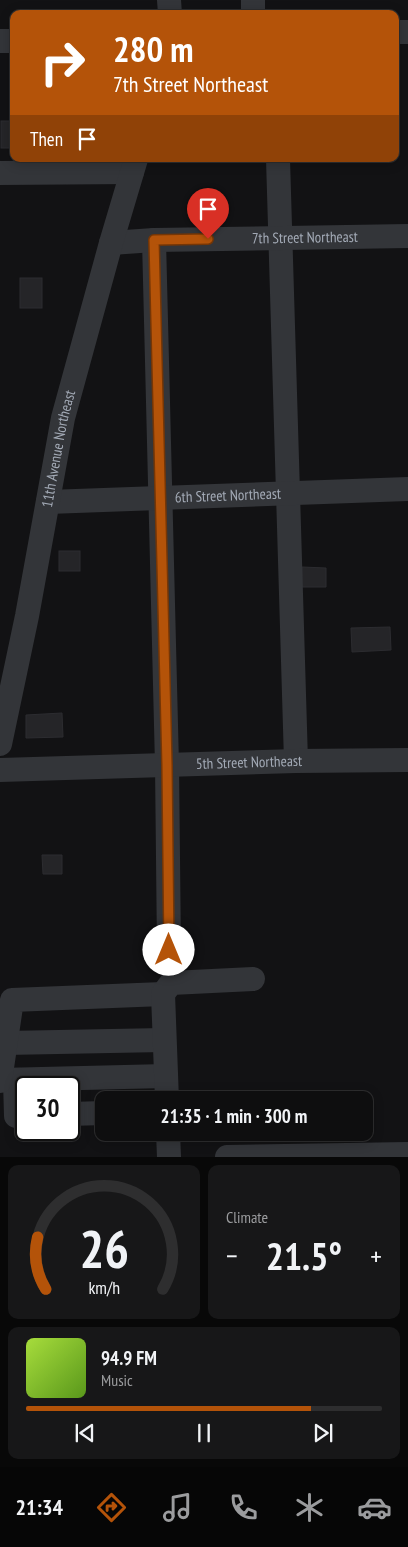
<!DOCTYPE html>
<html lang="en">
<head>
<meta charset="utf-8">
<style>
	body { margin:0; font-family:"PT Sans Narrow",sans-serif; background:#171718; color:#f1f3f6; height:100vh; display:flex; flex-direction:column; font-size:19px; white-space:nowrap }
	* { box-sizing:border-box; margin:0 }
	p { font-size:16px; color:#9b9c9e }
	.icon { flex:none; width:28px; height:28px; fill:none; stroke:currentColor; stroke-width:2; stroke-linecap:round; stroke-linejoin:round }
	.map { position:relative; height:1157px; overflow:hidden }
	.drawer { display:flex; flex-direction:column; gap:8px; padding:8px; background:#080808; flex:1 }
	.drawer>* { flex:none }
	.hud { position:absolute; left:10px; top:10px; width:389px; height:152px; border-radius:10px; box-shadow:0 2px 12px #0003,0 0 0 1px #2e2e2f; background:#b45309; color:#fff; overflow:hidden }
	.speed { position:absolute; left:15px; top:1076px; display:flex; gap:10px; font-size:25px; font-weight:700; text-align:center }
	.speed>* { display:grid; place-content:center; width:65px; height:65px; border-radius:50%; background:#0e0e0f; box-shadow:0 2px 12px #0003,0 0 0 1px #2e2e2f; line-height:1 }
	.speed .limit { border:2px solid #111; border-radius:8px; background:#fff; color:#111 }
	.pin { position:absolute; display:grid; place-items:center; width:42px; height:42px; color:#fff; margin:-51px -21px; border-radius:50% 50% 50% 0; rotate:-45deg; box-shadow:0 0 5px #0007 }
	.pin .icon { rotate:45deg }
	.me { position:absolute; width:55px; margin:-28px; rotate:0deg; stroke-linejoin:round; filter:drop-shadow(0 0 4px #0008) }
	.turn { display:flex; align-items:center; gap:18px; height:105px; padding:0 20px; font-size:22px }
	.turn .icon { width:65px; height:65px; stroke-width:2.5 }
	.turn b { display:block; font-size:35px; line-height:42px }
	.then { display:flex; align-items:center; height:48px; padding:0 20px; background:#0003; gap:10px; font-size:19px }
	.big { font-size:38px; font-weight:800; line-height:1.1 }
	.drawer .widget { flex:1; display:flex; flex-direction:column; justify-content:center; gap:8px; min-width:0; padding:0 18px; border-radius:10px; background:#171718 }
	.drawer .dial { align-items:center; gap:0 }
	.dial svg { height:130px; overflow:visible; fill:none; stroke:#2e2e2f; stroke-width:7; stroke-linecap:round; text-anchor:middle }
	.dial text { fill:#f1f3f6; stroke:none }
	.song { display:flex; align-items:center; gap:15px }
	.cover { width:60px; height:60px; border-radius:8px; background:linear-gradient(135deg,hsl(80 70% 55%),hsl(90 70% 35%)) }
	.played { height:5px; border-radius:2px; background:linear-gradient(90deg,#b45309 80%,#2e2e2f 80%) }
	.keys { display:flex; justify-content:space-around; direction:ltr }
	.heat { display:flex; justify-content:space-between; align-items:center; font-size:28px; direction:ltr }
	.drawer .tiles { flex:1; display:grid; gap:8px; grid-template-columns:1fr 1fr }
	.widget:last-child { grid-column:span 2 }
	.trip { position:absolute; left:95px; top:1091px; width:278px; height:50px; border-radius:10px; background:#0e0e0f; box-shadow:0 2px 12px #0003,0 0 0 1px #2e2e2f; font-weight:800; line-height:50px; text-align:center }
	.tab-bar { display:flex; height:80px; justify-content:space-around; align-items:center; background:#060606; color:#9b9c9e }
	.tab-bar .icon { width:35px; height:35px }
	.tab-bar .on { color:#b45309 }
	.tab-bar b { font-size:22px; color:#f1f3f6 }
	.map>svg:first-child { display:block }
</style>
</head>
<body>
<div class="map">
<svg width="408" height="1157" viewBox="0 0 408 1157">
	<rect width="100%" height="100%" fill="#121214"/>
	<g fill="#252528" stroke="#2c2c30">
		<rect x="1" y="121" width="13" height="27"/>
		<rect x="20" y="278" width="22" height="30"/>
		<rect x="59" y="551" width="21" height="20"/>
		<path d="M302 567 326 568V587H302Z"/>
		<path d="M390 627 391 650 352 652 351 628Z"/>
		<path d="M62 713 63 737 26 738V715Z"/>
		<path d="M42 855H62V874H43Z"/>
	</g>
	<g fill="none" stroke-linecap="round" stroke-linejoin="round">
		<g stroke="#333539" stroke-width="24">
			<path d="M169 0 170 14"/>
			<path d="M253 0V14"/>
			<path d="M395 32H408"/>
			<path d="M0 41H14"/>
			<path d="M278 159 296 761"/>
			<path d="M0 173 132 172"/>
			<path d="M154 240 167 765 169 950"/>
			<path id="s1" d="M111 243 154 240 408 236"/>
			<path id="s2" d="M48 502 408 489"/>
			<path id="s3" d="M0 744 27 616 63 418 111 243 136 159"/>
			<path id="s4" d="M0 770 296 761 408 760"/>
			<path d="M5 1043 164 1040"/>
			<path d="M0 1080 166 1076"/>
			<path d="M15 1080 16 1116H26"/>
			<path d="M0 1081 12 1000 163 994"/>
			<path d="M167 1100 163 994 171 983 253 979"/>
			<path d="M69 1114 104 1113"/>
			<path d="M168 1132 169 1157"/>
			<path d="M227 1157 408 1154"/>
		</g>
	</g>
	<g fill="none" stroke-linecap="round" stroke-linejoin="round">
		<defs>
			<path id="route" d="M169 950 167 765 154 240 208 239"/>
		</defs>
		<use href="#route" stroke="#753606" stroke-width="12"/>
		<use href="#route" stroke="#b45309" stroke-width="9"/>
	</g>
	<g text-anchor="middle" stroke-width="5" stroke-linejoin="round" paint-order="stroke">
		<g font-size="15" fill="#a3aab6" stroke="#0d0e0f">
			<text dy="5" stroke="none"><textPath href="#s1" startOffset="194">7th Street Northeast</textPath></text>
			<text dy="5" stroke="none"><textPath href="#s3" startOffset="301">11th Avenue Northeast</textPath></text>
			<text dy="5" stroke="none"><textPath href="#s2" startOffset="180">6th Street Northeast</textPath></text>
			<text dy="5" stroke="none"><textPath href="#s4" startOffset="249">5th Street Northeast</textPath></text>
		</g>
	</g>
</svg>
<div class="speed"><div class="limit">30</div></div>
<div class="pin" style="left:208px;top:239px;background:#d93025"><svg class="icon" aria-label="arrive" viewBox="0 0 24 24"><path d="M6 21V4h12l-3 4 3 4H6"/></svg></div>
<svg class="me" style="left:169px;top:950px" viewBox="-20 -20 40 40"><circle r="19" fill="#fff"/><path d="M0-13L10 11 0 6-10 11z" fill="#b45309"/></svg>
<div class="trip">21:35 · 1 min · 300 m</div>
<div class="hud">
<div class="turn"><svg class="icon" aria-label="right" viewBox="0 0 24 24"><path d="M7 20v-9h11M14 6l5 5-5 5"/></svg><div><b>280 m</b>7th Street Northeast</div></div>
<div class="then">Then<svg class="icon" aria-label="arrive" viewBox="0 0 24 24"><path d="M6 21V4h12l-3 4 3 4H6"/></svg></div>
</div>
</div>
<section class="drawer">
<div class="tiles">
<div class="widget dial"><svg viewBox="0 0 100 80">
<path d="M14 69A42 42 0 1 1 86 69"/>
<path d="M14 69A42 42 0 0 1 9 37" stroke="#b45309"/>
<text x="50" y="56" font-size="32" font-weight="700">26</text>
<text x="50" y="72" font-size="11">km/h</text>
</svg></div>
<div class="widget"><p>Climate</p>
<div class="heat"><a>−</a><b class="big">21.5°</b><a>+</a></div>
</div>
<div class="widget">
<div class="song"><i class="cover"></i><div><b>94.9 FM</b><p>Music</p></div></div>
<div class="played"></div>
<div class="keys"><svg class="icon" aria-label="previous" viewBox="0 0 24 24"><path d="M18 5L8 12l10 7zM5 5v14"/></svg><svg class="icon" aria-label="pause" viewBox="0 0 24 24"><path d="M8 5v14M16 5v14"/></svg><svg class="icon" aria-label="next" viewBox="0 0 24 24"><path d="M6 5l10 7-10 7zM19 5v14"/></svg></div>
</div>
</div>
</section>
<nav class="tab-bar">
<b>21:34</b>
<svg class="icon on" aria-label="directions" viewBox="0 0 24 24"><path d="M12 3l9 9-9 9-9-9zM9 14v-3h6M13 9l2 2-2 2"/></svg>
<svg class="icon" aria-label="music" viewBox="0 0 24 24"><path d="M9 18V5l10-2v13"/><circle cx="6" cy="18" r="3"/><circle cx="16" cy="16" r="3"/></svg>
<svg class="icon" aria-label="phone" viewBox="0 0 24 24"><path d="M5 4h4l2 5-3 2q2 4 5 5l2-3 5 2v4C11 20 4 13 5 4z"/></svg>
<svg class="icon" aria-label="climate" viewBox="0 0 24 24"><path d="M12 3v18M4 7l16 10M4 17L20 7"/></svg>
<svg class="icon" aria-label="car" viewBox="0 0 24 24"><path d="M5 17H2v-5l4-1 3-4h7l3 4 3 1v5h-3M9 17h6M6 11h13"/><circle cx="7" cy="17" r="2"/><circle cx="17" cy="17" r="2"/></svg>
</nav>
</body>
</html>
